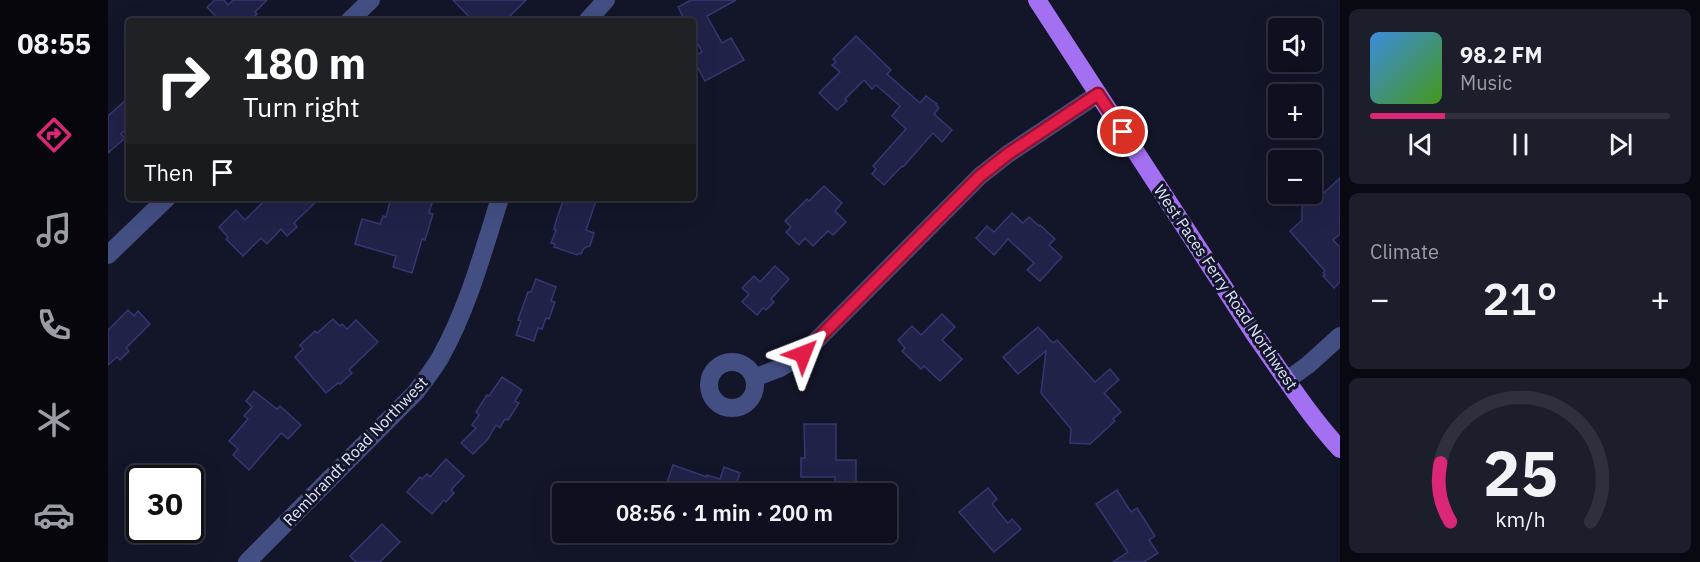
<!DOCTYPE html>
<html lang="en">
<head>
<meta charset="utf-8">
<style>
	body { margin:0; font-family:"IBM Plex Sans",sans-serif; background:#1c1e2c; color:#f1f3f6; height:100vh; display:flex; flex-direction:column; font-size:22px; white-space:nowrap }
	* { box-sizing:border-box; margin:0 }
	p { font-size:20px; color:#9b9da4 }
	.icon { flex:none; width:33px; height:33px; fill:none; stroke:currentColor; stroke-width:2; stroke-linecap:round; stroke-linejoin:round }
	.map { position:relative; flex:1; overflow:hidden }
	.side { display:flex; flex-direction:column; gap:9px; padding:9px; background:#080911; width:360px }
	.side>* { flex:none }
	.guide { position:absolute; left:18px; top:18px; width:570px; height:183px; border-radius:6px; box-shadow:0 6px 24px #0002,0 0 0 2px #2e303d; background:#202124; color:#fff; overflow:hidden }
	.tools { position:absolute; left:1160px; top:18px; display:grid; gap:12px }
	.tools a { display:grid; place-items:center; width:54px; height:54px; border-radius:6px; background:#0e101f; box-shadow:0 6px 24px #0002,0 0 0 2px #2e303d; font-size:30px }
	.speed { position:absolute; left:18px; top:465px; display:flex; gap:12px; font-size:30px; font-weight:700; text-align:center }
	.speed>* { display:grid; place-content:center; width:78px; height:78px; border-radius:50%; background:#0e101f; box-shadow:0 6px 24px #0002,0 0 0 2px #2e303d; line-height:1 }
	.speed .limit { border:3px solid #111; border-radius:9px; background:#fff; color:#111 }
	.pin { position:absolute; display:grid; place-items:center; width:51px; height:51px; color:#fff; margin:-26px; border:3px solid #fff; border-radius:50%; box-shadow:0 2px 6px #0007 }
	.me { position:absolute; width:66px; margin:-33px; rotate:45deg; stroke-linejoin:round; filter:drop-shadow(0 0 4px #0008) }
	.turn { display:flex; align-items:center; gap:21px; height:126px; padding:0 18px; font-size:27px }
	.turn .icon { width:78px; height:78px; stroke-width:2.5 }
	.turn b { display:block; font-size:42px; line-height:51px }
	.then { display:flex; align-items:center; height:57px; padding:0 18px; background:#0003; gap:12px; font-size:22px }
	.big { font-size:45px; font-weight:600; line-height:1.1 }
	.side .widget { flex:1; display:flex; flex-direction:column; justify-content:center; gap:9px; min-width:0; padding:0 21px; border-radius:9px; background:#1c1e2c }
	.side .dial { align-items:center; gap:0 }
	.dial svg { height:156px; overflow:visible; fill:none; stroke:#2e303d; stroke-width:7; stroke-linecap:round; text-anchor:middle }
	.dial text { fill:#f1f3f6; stroke:none }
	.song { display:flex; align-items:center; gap:18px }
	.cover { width:72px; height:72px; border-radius:9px; background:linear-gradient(135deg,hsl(210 70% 55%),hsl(100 70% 35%)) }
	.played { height:6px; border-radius:3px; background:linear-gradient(90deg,#db2777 25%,#2e303d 25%) }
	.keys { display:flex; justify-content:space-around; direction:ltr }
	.heat { display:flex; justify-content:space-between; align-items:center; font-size:33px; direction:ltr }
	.trip { position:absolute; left:444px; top:483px; width:345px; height:60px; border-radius:6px; background:#0e101f; box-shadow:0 6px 24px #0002,0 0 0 2px #2e303d; font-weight:600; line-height:60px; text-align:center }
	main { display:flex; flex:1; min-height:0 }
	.menu { display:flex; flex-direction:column; width:108px; justify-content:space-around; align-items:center; background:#06060c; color:#9b9da4 }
	.menu .icon { width:42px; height:42px }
	.menu .active { color:#db2777 }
	.menu b { font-size:27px; color:#f1f3f6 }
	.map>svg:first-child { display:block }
</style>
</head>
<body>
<main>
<nav class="menu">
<b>08:55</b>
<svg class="icon active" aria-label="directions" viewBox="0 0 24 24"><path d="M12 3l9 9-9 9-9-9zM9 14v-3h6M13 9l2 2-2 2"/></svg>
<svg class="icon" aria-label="music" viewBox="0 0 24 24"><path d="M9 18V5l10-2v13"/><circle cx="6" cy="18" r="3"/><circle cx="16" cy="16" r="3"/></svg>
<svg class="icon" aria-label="phone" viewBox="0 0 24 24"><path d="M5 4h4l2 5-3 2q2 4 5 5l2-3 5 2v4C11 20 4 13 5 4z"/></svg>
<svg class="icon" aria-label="climate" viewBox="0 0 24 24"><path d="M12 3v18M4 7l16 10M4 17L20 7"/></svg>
<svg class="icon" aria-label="car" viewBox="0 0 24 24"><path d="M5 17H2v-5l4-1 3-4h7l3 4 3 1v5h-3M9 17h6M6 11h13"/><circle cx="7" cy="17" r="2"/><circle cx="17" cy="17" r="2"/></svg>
</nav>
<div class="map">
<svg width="1232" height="562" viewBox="0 0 1232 562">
	<rect width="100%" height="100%" fill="#131529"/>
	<g fill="#212248" stroke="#363772" stroke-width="1.5">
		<path d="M107 0H116L120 5 125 0H159L147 12 149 14 142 21H112L99 7Z"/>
		<path d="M345 0H418L397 21H365Z"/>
		<path d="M583 0H628L599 16 614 43 623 38 636 60 597 81 585 59V57L594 52 585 35V21H577L570 7Z"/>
		<path d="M748 36 783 70 779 74 812 103 818 96 829 104 828 105 831 108 826 114 844 130 834 142 825 133 795 167 794 166 776 185 764 174 768 169 765 166 798 129 784 116 792 106 768 85 764 89 756 80 737 99 739 101 729 110 711 93 732 72 724 65 728 62 725 59Z"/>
		<path d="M21 97V126L13 134 17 138 0 153V116Z"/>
		<path d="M1232 178V234L1225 240 1232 247V282L1226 288 1215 276 1217 275 1215 273 1217 271 1182 231 1194 220V207L1200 202 1205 203Z"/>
		<path d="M716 186 734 203 727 211 738 222 725 235 720 231 705 246 697 238 691 245 678 232 683 227 677 221 699 199 701 201Z"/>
		<path d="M159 198H212L186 223 189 227 179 236 173 229 159 244 153 238 135 256 118 239 120 237 111 227 128 210 137 220Z"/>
		<path d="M283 198H313L314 200 324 203 321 213 325 214 317 240 314 239 304 273 285 267 288 256 247 244 254 219 272 224 275 216 278 217Z"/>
		<path d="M456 198H489L478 230 486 233 482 246 476 248 473 254 471 253 469 255 446 247 447 244 443 243 448 230 446 229 449 218Z"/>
		<path d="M904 213 915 223 921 217 931 226 932 225 947 239 941 245 954 257 932 281 919 270 926 263 900 239 886 255 868 238 879 226 886 232Z"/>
		<path d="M667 266 681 279 663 299 666 302 658 310 655 308 649 315 634 302 641 294 634 288 646 276 652 282Z"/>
		<path d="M428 279 448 287 443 301 447 302 441 319 438 318 434 329 430 328 426 341 408 335 413 321 410 320 420 292H423Z"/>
		<path d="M20 310 26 316 30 311 42 324 18 348 21 351 12 360 9 357 0 365V330Z"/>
		<path d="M834 314 847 327 834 340 854 359 832 381 816 366 813 369 794 351 797 348 790 340 804 326 813 335Z"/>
		<path d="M225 319 232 326 234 324 239 329 248 320 270 342 241 370 244 373 232 384 230 383 218 393 187 357 195 349 192 345 207 331 209 333Z"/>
		<path d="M930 327 945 343 949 340 987 382 1002 369 1011 380 996 393 1013 412 1005 419 1007 421 982 444 962 443 963 429 933 393 938 351 910 374 895 357Z"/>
		<path d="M394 377 414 390 407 401 411 403 400 420 397 419 392 428 388 425 380 439 365 454 353 443 368 428 364 425 371 415 368 412 379 395 381 396Z"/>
		<path d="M146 391 169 409 172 406 193 425 180 439 173 433 141 470 125 455 130 449 121 441 140 419 136 416 144 407 138 401Z"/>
		<path d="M696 424H728V460H748V484L727 483V477H693V458H697Z"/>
		<path d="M338 459 356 476 343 490 346 493 338 502 336 500 324 514 299 492 312 477 314 479 319 474 322 477Z"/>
		<path d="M565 465 599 477V475L612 479 616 467 632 473 625 494H555Z"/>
		<path d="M880 488 889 499 884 504 900 523 904 519 913 529 886 552 851 512Z"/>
		<path d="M1009 490 1023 512 1029 508 1047 536 1041 540 1050 553 1036 562H1005L1020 552 988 504Z"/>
		<path d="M274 524 292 542 272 562H248L242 556Z"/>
	</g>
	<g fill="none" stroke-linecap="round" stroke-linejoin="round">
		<g stroke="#434f83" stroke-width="18">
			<path d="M241 21 263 0"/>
			<path d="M479 21 498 0"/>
			<path d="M0 255 59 198"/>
			<circle cx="624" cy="385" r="23"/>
			<path d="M646 378 672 368 695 354 872 176 900 154 990 94"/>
			<path d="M1179 380 1200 365 1232 336"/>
			<path d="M139 562 308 392C316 381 325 370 332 358 360 308 375 252 392 198"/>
		</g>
		<path stroke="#a370f1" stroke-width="18" d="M929 0 1147 335C1174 373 1200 414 1232 449"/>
	</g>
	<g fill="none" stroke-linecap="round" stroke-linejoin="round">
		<defs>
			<path id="route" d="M695 354 872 176 900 154 990 94 1015 132"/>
		</defs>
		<use href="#route" stroke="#92132f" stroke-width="15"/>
		<use href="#route" stroke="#e11d48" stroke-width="10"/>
	</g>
	<g text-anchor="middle" stroke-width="6" stroke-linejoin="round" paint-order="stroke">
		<g font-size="16" fill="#dee2fc" stroke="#131529">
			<text transform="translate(1118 287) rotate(56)" y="6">West Paces Ferry Road Northwest</text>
			<text transform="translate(247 451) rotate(-46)" y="6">Rembrandt Road Northwest</text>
		</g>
	</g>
</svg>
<div class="tools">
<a><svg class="icon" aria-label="sound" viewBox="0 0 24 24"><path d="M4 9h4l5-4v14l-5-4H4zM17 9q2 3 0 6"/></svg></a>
<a>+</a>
<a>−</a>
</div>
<div class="speed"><div class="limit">30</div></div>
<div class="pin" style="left:1015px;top:132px;background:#d93025"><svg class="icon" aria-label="arrive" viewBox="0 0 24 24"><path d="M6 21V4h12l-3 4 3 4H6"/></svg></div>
<svg class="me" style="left:695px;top:354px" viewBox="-20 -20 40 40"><path d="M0-17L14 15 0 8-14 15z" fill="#e11d48" stroke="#fff" stroke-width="4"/></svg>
<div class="trip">08:56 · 1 min · 200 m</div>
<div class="guide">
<div class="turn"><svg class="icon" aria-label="right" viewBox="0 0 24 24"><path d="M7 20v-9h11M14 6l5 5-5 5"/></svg><div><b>180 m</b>Turn right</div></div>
<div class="then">Then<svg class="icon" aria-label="arrive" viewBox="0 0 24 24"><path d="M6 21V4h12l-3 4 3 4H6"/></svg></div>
</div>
</div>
<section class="side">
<div class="widget">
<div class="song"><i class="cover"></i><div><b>98.2 FM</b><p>Music</p></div></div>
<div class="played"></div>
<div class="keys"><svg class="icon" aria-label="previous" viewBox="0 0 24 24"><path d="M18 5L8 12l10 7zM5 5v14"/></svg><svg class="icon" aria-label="pause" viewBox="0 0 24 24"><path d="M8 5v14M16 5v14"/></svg><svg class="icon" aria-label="next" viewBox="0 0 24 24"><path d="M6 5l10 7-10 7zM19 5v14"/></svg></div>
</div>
<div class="widget"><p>Climate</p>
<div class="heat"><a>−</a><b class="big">21°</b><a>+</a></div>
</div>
<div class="widget dial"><svg viewBox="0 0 100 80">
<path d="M14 69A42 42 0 1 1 86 69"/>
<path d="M14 69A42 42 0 0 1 9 39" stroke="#db2777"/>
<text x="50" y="56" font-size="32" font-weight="700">25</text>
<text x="50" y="72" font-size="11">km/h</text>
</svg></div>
</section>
</main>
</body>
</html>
